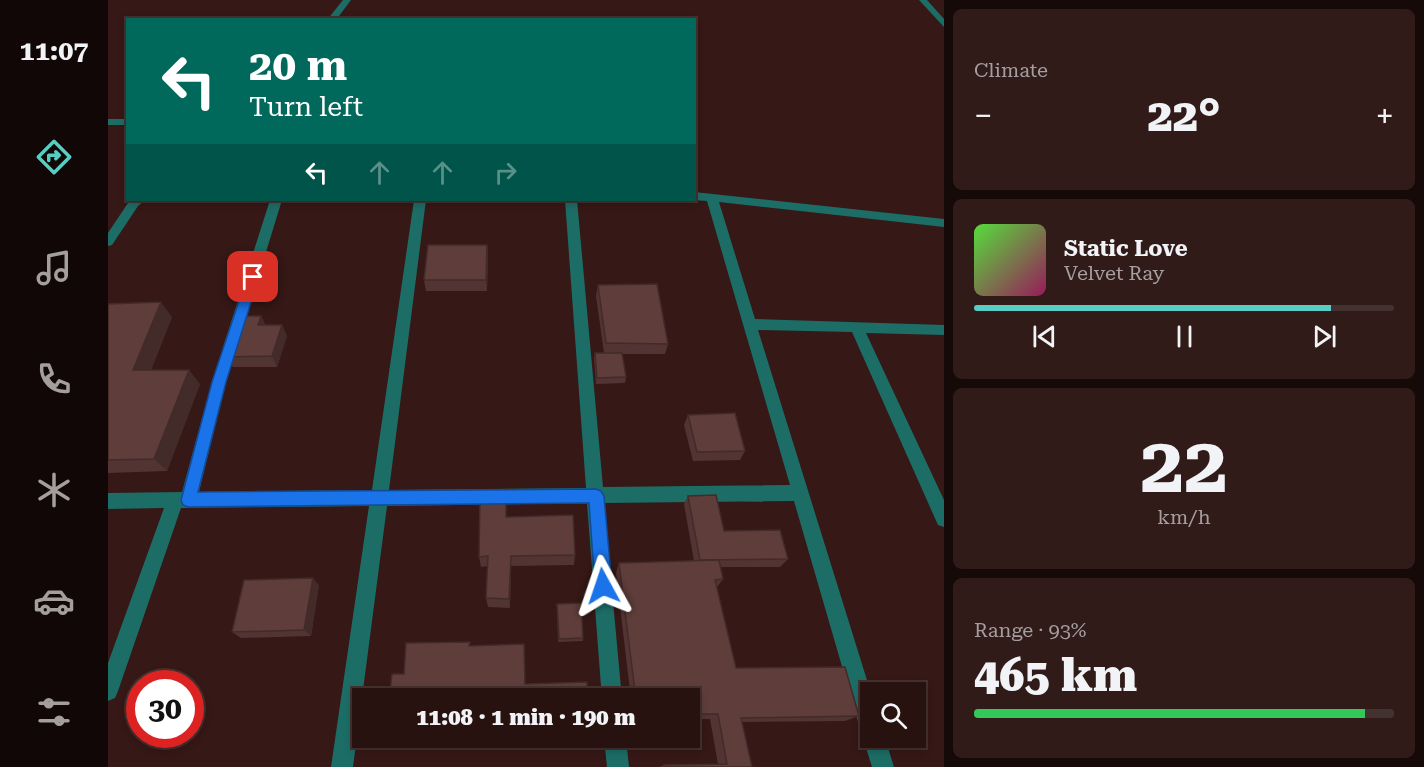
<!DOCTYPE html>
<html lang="en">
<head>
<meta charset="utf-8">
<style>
	body { margin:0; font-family:"Roboto Serif",serif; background:#301b19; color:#f1f3f6; height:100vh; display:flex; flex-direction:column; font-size:22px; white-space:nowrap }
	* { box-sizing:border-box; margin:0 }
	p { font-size:20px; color:#a59e9f }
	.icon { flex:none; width:33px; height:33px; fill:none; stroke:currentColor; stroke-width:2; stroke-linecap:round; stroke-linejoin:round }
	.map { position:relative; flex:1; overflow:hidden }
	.sheet { display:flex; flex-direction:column; gap:9px; padding:9px; background:#160a09; width:480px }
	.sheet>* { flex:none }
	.guide { position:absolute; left:18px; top:18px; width:570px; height:183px; border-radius:0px; box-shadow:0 3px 9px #0003,0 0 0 2px #443230; background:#00695c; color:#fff; overflow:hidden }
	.fabs { position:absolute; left:752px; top:682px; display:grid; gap:12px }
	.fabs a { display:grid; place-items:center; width:66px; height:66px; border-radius:0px; background:#281210; box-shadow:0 3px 9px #0003,0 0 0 2px #443230; font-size:30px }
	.speed { position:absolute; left:18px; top:670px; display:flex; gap:12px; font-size:30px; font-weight:700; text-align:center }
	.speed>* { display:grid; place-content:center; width:78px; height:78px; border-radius:50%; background:#281210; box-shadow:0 3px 9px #0003,0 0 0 2px #443230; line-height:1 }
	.speed .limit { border:9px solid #d22; background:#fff; color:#111 }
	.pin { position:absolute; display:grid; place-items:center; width:51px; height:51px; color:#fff; margin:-26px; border-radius:12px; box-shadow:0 3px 9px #0006 }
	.me { position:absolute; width:66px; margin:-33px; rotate:355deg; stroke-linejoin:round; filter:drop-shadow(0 0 4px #0008) }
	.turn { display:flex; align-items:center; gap:21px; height:126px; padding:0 24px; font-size:27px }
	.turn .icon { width:78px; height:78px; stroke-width:2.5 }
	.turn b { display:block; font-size:42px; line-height:51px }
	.lanes { display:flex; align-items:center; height:57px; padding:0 24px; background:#0003; justify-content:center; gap:30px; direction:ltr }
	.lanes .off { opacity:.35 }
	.big { font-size:45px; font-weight:800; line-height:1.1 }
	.sheet .widget { flex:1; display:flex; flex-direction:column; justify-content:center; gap:9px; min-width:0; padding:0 21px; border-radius:9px; background:#301b19 }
	.sheet .dial { align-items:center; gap:0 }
	.dial b { font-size:78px; line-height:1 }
	.song { display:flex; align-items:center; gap:18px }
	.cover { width:72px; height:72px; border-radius:9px; background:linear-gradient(135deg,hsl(110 70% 55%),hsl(330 70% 35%)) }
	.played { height:6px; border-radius:3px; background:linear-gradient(90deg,#56cec4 85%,#443230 85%) }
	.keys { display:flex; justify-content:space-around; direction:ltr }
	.heat { display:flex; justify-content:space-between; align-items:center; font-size:33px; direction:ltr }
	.charge { height:9px; border-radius:4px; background:linear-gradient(90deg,#34c759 93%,#443230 0) }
	.trip { position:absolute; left:244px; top:688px; width:348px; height:60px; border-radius:0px; background:#281210; box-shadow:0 3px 9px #0003,0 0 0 2px #443230; font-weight:800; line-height:60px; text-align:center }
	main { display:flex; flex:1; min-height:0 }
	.tabs { display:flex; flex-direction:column; width:108px; justify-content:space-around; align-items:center; background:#100706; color:#a59e9f }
	.tabs .icon { width:42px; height:42px }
	.tabs .on { color:#56cec4 }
	.tabs b { font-size:27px; color:#f1f3f6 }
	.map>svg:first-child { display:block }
</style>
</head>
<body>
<main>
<nav class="tabs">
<b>11:07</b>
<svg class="icon on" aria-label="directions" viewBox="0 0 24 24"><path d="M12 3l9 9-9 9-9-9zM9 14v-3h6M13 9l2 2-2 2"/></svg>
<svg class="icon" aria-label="music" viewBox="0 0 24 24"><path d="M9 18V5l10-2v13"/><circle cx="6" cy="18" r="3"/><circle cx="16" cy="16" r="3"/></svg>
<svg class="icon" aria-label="phone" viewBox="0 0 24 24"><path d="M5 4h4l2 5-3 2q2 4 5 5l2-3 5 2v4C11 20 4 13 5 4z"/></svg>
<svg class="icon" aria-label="climate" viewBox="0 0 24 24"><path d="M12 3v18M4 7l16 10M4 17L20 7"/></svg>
<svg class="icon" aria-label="car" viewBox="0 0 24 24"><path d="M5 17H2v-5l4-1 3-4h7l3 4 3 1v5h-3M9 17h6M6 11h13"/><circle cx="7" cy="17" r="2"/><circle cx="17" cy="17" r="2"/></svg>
<svg class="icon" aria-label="filters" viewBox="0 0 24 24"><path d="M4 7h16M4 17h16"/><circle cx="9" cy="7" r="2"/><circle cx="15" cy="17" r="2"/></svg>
</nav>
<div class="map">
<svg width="836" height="767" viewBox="0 0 836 767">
	<rect width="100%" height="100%" fill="#361816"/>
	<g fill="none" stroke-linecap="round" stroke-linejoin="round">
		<g fill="#1d6d67" fill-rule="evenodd">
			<path d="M235 0H243L228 20H219Z"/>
			<path d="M811 0H819L836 19V27Z"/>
			<rect x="0" y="119" width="20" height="6"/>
			<path d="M586 192 836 219V227L611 202 647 319 836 325V335L758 333 836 500V527L830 525 744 332 650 330 763 693 762 738H777L786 767H764L755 738 757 734 751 725 686 501 496 503 514 699H494L479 503 279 506 245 767H223L261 506 73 508 10 691 7 698 0 701V663L56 508 0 509V493L74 492 104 382 162 200H174L118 382 91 492 264 490 306 200H318L281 490 478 488 457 200H469L495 487 682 485 599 201 585 200Z"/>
			<path d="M22 200H37L30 206 4 245 0 246V233Z"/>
			<path d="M496 738H518L521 767H499Z"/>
		</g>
	</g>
	<g fill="#523433">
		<path d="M379 245 380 256 379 291H318L316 280Z"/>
		<path d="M490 285 560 344 557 354H514L518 377 517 383 488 384 486 358 487 353H496L488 296Z"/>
		<path d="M0 304 64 317 43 370 92 384 59 471 0 473Z"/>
		<path d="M158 325H174L179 336 169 367H125L118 357Z"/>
		<path d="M580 415 637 451 632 460 585 461 576 425Z"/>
		<path d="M580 496 616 531 680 559 672 567H613L615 579 609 587 628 668 751 716 737 721 634 722 644 767H551L556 765 610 764 602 719H582V699H523L508 573 511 563 586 561 576 504Z"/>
		<path d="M399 517 467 555 466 565 403 566 402 608 380 607 378 598 380 566 373 567 371 557Z"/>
		<path d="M211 585 203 636 133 638 124 632Z"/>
		<path d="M449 604 475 638V641L450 642Z"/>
	</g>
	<g fill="#422b29">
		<path d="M379 245 380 256 379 291 378 280Z"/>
		<path d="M53 302 64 317 37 385 25 370Z"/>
		<path d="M153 316 159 327 150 325Z"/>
		<path d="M174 325 179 336 169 367 164 356Z"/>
		<path d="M81 370 92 384 59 471 46 459Z"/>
		<path d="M403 556V566L402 608 401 599Z"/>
		<path d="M205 578 211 585 203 636 196 630Z"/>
	</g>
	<g fill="#5f3d3b" stroke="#422b29" stroke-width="1.5">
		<path d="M320 245H379L378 280H316Z"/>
		<path d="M549 284 560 344 498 343 490 285Z"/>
		<path d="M53 302 25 370H81L46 459 0 460V304Z"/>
		<path d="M131 316H153L150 325H174L164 356 118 357Z"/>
		<path d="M487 353H514L518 377 489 378Z"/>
		<path d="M627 413 637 451 589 452 580 415Z"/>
		<path d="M372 495H398V517L465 515 467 555 403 556 401 599 378 598 380 556 371 557Z"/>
		<path d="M608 495 616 531 672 530 680 559 592 560 580 496Z"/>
		<path d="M611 560 615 579 607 580 628 668 737 667 751 716 633 718 644 767H556V765L619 764 610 714H582V699H528L511 563Z"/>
		<path d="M205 578 196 630 124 632 136 580Z"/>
		<path d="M473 603 475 638 451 639 449 604Z"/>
		<path d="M362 642 361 646 416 644 417 684 479 682 480 699H281L284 674H296L298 643Z"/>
	</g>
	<path fill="#1a73e8" stroke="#114b97" stroke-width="1.5" d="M145 273 151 277 118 382 90 492 488 489 493 491 496 496 504 586 501 592 495 594 489 592 487 586 481 503 80 507 75 505 73 500 104 382 139 277Z"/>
</svg>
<div class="fabs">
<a><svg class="icon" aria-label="search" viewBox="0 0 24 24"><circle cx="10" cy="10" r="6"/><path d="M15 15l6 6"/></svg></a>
</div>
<div class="speed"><div class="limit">30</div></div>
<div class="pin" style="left:145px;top:277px;background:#d93025"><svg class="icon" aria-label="arrive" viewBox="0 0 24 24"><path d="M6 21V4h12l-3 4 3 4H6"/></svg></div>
<svg class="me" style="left:495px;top:586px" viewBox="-20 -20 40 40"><path d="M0-17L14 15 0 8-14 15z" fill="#1a73e8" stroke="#fff" stroke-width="4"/></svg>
<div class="trip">11:08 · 1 min · 190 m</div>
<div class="guide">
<div class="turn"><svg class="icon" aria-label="left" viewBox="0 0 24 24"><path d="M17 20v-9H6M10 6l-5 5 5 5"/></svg><div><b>20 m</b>Turn left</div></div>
<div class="lanes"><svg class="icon" aria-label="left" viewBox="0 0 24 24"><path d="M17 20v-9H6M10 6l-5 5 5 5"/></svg><svg class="icon off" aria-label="ahead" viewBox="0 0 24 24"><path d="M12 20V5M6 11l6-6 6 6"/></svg><svg class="icon off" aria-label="ahead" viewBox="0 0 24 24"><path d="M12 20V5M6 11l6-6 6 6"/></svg><svg class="icon off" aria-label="right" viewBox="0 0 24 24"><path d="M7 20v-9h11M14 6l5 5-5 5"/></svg></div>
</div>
</div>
<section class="sheet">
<div class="widget"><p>Climate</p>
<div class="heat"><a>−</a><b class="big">22°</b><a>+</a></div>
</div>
<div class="widget">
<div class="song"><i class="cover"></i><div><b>Static Love</b><p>Velvet Ray</p></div></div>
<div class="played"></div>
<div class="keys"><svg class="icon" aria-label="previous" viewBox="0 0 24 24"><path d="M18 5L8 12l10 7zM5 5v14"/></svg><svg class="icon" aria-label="pause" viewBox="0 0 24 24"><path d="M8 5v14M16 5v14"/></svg><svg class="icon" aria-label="next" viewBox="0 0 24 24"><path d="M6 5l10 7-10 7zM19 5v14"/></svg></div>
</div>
<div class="widget dial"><b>22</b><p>km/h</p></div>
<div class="widget"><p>Range · 93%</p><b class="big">465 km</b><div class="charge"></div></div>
</section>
</main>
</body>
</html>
